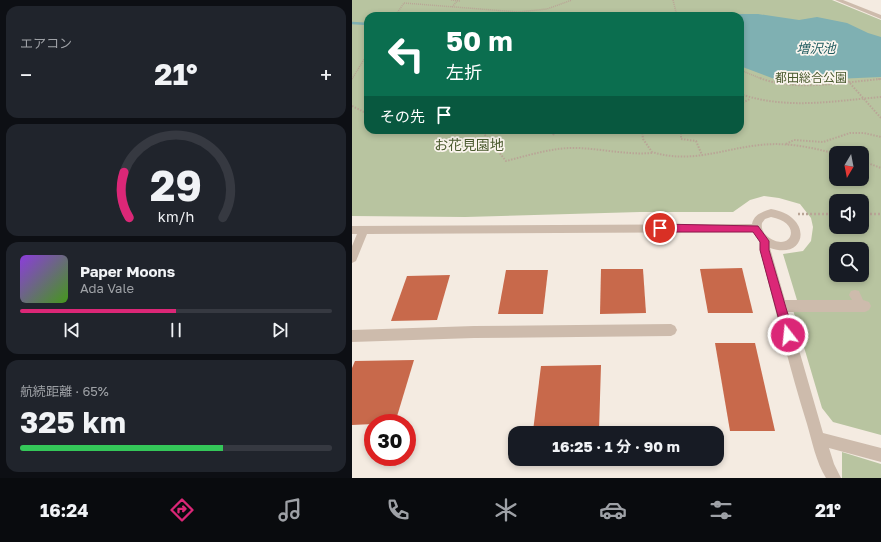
<!DOCTYPE html>
<html lang="ja">
<head>
<meta charset="utf-8">
<style>
	body { margin:0; font-family:"Golos Text","Noto Sans JP",sans-serif; background:#20242c; color:#f1f3f6; height:100vh; display:flex; flex-direction:column; font-size:15px; white-space:nowrap }
	* { box-sizing:border-box; margin:0 }
	p { font-size:13px; color:#9ea1a6 }
	.icon { flex:none; width:22px; height:22px; fill:none; stroke:currentColor; stroke-width:2; stroke-linecap:round; stroke-linejoin:round }
	.map { position:relative; flex:1; overflow:hidden }
	.side { display:flex; flex-direction:column; gap:6px; padding:6px; background:#0d0f14; width:352px }
	.side>* { flex:none }
	.guide { position:absolute; left:12px; top:12px; width:380px; height:122px; border-radius:12px; box-shadow:0 2px 6px #0003; background:#0b6e4f; color:#fff; overflow:hidden }
	.needle { width:26px; rotate:190deg }
	.fabs { position:absolute; left:477px; top:146px; display:grid; gap:8px }
	.fabs a { display:grid; place-items:center; width:40px; height:40px; border-radius:8px; background:#171b24; box-shadow:0 2px 6px #0003; font-size:20px }
	.speed { position:absolute; left:12px; top:414px; display:flex; gap:8px; font-size:20px; font-weight:700; text-align:center }
	.speed>* { display:grid; place-content:center; width:52px; height:52px; border-radius:50%; background:#171b24; box-shadow:0 2px 6px #0003; line-height:1 }
	.speed .limit { border:6px solid #d22; background:#fff; color:#111 }
	.pin { position:absolute; display:grid; place-items:center; width:34px; height:34px; color:#fff; margin:-17px; border:2px solid #fff; border-radius:50%; box-shadow:0 1px 4px #0007 }
	.me { position:absolute; width:44px; margin:-22px; rotate:344deg; stroke-linejoin:round; filter:drop-shadow(0 0 3px #0008) }
	.turn { display:flex; align-items:center; gap:14px; height:84px; padding:0 16px; font-size:18px }
	.turn .icon { width:52px; height:52px; stroke-width:2.5 }
	.turn b { display:block; font-size:28px; line-height:34px }
	.then { display:flex; align-items:center; height:38px; padding:0 16px; background:#0003; gap:8px; font-size:15px }
	.big { font-size:30px; font-weight:700; line-height:1.1 }
	.side .widget { flex:1; display:flex; flex-direction:column; justify-content:center; gap:6px; min-width:0; padding:0 14px; border-radius:12px; background:#20242c }
	.side .dial { align-items:center; gap:0 }
	.dial svg { height:104px; overflow:visible; fill:none; stroke:#363941; stroke-width:7; stroke-linecap:round; text-anchor:middle }
	.dial text { fill:#f1f3f6; stroke:none }
	.song { display:flex; align-items:center; gap:12px }
	.cover { width:48px; height:48px; border-radius:6px; background:linear-gradient(135deg,hsl(270 70% 55%),hsl(100 70% 35%)) }
	.played { height:4px; border-radius:2px; background:linear-gradient(90deg,#db2777 50%,#363941 50%) }
	.keys { display:flex; justify-content:space-around; direction:ltr }
	.heat { display:flex; justify-content:space-between; align-items:center; font-size:22px; direction:ltr }
	.charge { height:6px; border-radius:3px; background:linear-gradient(90deg,#34c759 65%,#363941 0) }
	.trip { position:absolute; left:156px; top:426px; width:216px; height:40px; border-radius:12px; background:#171b24; box-shadow:0 2px 6px #0003; font-weight:700; line-height:40px; text-align:center }
	.tab-bar { display:flex; height:64px; justify-content:space-around; align-items:center; background:#090b0e; color:#9ea1a6 }
	.tab-bar .icon { width:28px; height:28px }
	.tab-bar .current { color:#db2777 }
	.tab-bar b { font-size:18px; color:#f1f3f6 }
	main { display:flex; flex:1; min-height:0 }
	.map>svg:first-child { display:block }
</style>
</head>
<body>
<main>
<section class="side">
<div class="widget"><p>エアコン</p>
<div class="heat"><a>−</a><b class="big">21°</b><a>+</a></div>
</div>
<div class="widget dial"><svg viewBox="0 0 100 80">
<path d="M14 69A42 42 0 1 1 86 69"/>
<path d="M14 69A42 42 0 0 1 10 34" stroke="#db2777"/>
<text x="50" y="56" font-size="32" font-weight="700">29</text>
<text x="50" y="72" font-size="11">km/h</text>
</svg></div>
<div class="widget">
<div class="song"><i class="cover"></i><div><b>Paper Moons</b><p>Ada Vale</p></div></div>
<div class="played"></div>
<div class="keys"><svg class="icon" aria-label="previous" viewBox="0 0 24 24"><path d="M18 5L8 12l10 7zM5 5v14"/></svg><svg class="icon" aria-label="pause" viewBox="0 0 24 24"><path d="M8 5v14M16 5v14"/></svg><svg class="icon" aria-label="next" viewBox="0 0 24 24"><path d="M6 5l10 7-10 7zM19 5v14"/></svg></div>
</div>
<div class="widget"><p>航続距離 · 65%</p><b class="big">325 km</b><div class="charge"></div></div>
</section>
<div class="map">
<svg width="529" height="478" viewBox="0 0 529 478">
	<rect width="100%" height="100%" fill="#f4ebe1"/>
	<g fill="#b8c4a0" fill-rule="evenodd">
		<path d="M0 0H480L529 20V435L481 422 470 408 441 310H448L431 254 451 251 459 241 461 227 459 218 448 204 427 198 412 196 398 200 381 212H288L113 217 0 216ZM16 16H388V130H16ZM484 153H510V179H484ZM484 201H510V227H484ZM484 249H510V275H484Z"/>
		<path d="M490 452 529 464V478H490Z"/>
	</g>
	<g fill="#7fb0b2">
		<path d="M280 13 336 14 354 16H262Z"/>
		<path d="M380 14H406L447 20 465 17 495 23 516 33 529 37V77L437 81 425 80 388 66V16H357Z"/>
	</g>
	<g fill="none" stroke-linecap="round" stroke-linejoin="round">
		<path stroke="#7fb0b2" stroke-width="2.5" d="M0 23 16 24"/>
	</g>
	<g fill="#c8694b">
		<path d="M390 268 401 313H356L348 269Z"/>
		<path d="M249 269H291L294 313 248 314Z"/>
		<path d="M154 270H196L191 314H146Z"/>
		<path d="M98 275 85 320 39 321 55 276Z"/>
		<path d="M363 343H403L423 431H378Z"/>
		<path d="M62 360 43 423 0 425V368L3 361Z"/>
		<path d="M249 365 247 431H181L189 366Z"/>
	</g>
	<g fill="none" stroke-linecap="round" stroke-linejoin="round">
		<g stroke="#b9a596" stroke-width="1.5" stroke-dasharray="1 1" stroke-linecap="butt">
			<path d="M99 0 108 1"/>
			<path d="M321 0 325 16"/>
			<path d="M52 3 166 12 195 9 220 0"/>
			<path d="M100 7 106 0"/>
			<path d="M43 16 52 3"/>
			<path d="M388 70 410 79"/>
			<path d="M0 79 16 53"/>
			<path d="M524 79H529"/>
		</g>
		<g stroke="#b9a596" stroke-width="2" stroke-dasharray="1.5 1.5" stroke-linecap="butt">
			<path d="M408 78C442 92 493 82 529 79"/>
			<path d="M496 81 529 118"/>
			<path d="M388 94C436 110 480 101 529 97"/>
			<path d="M388 104 398 99"/>
			<path d="M0 106 16 114"/>
			<path d="M129 130 154 161C178 155 202 147 226 148 251 149 275 155 300 153"/>
			<path d="M264 130V132"/>
			<path d="M290 130 291 139 300 152C339 164 370 149 408 145 434 142 459 147 484 154"/>
			<path d="M329 130V139L344 141 350 155"/>
			<path d="M201 135 204 130"/>
			<path d="M434 144 442 140 471 142 498 133H512L529 137"/>
			<path d="M510 161 529 168"/>
		</g>
		<g stroke="#b9a596" stroke-width="2.5" stroke-dasharray="2 2" stroke-linecap="butt">
			<path d="M446 214H484"/>
			<path d="M510 214H529"/>
		</g>
		<g fill="#cdbbac" fill-rule="evenodd">
			<path d="M483 0H491L529 15V19Z"/>
			<path d="M419 209C462 216 455 261 418 248L433 300H500L497 295 499 291 503 290 507 291 511 300 517 302 519 306 517 310 513 312H436L471 433 529 448V462L477 448 482 464 489 478H474C464 462 460 441 455 424 437 366 423 308 408 250V242L401 232 15 234 4 261 0 263V246L5 234H0V226L400 224C402 214 410 212 419 209ZM419 217C453 223 438 255 415 236 411 233 409 228 410 223L413 219Z"/>
			<path d="M319 324 323 326 325 330 323 334 319 336 122 338 0 342V330L122 326Z"/>
		</g>
	</g>
	<path fill="#db2777" stroke="#8e194d" d="M308 224 406 226 417 241V250L442 335 440 339 436 341 433 339 431 335 408 250V242L401 232H308L304 228Z"/>
	<g text-anchor="middle" stroke-width="3.5" stroke-linejoin="round" paint-order="stroke">
		<g font-size="12" fill="#4a5a2e" stroke="#fbf5ee">
			<text x="459" y="82">都田総合公園</text>
		</g>
		<g font-size="13" font-style="italic" fill="#1f5a5e" stroke="#fbf5ee">
			<text x="464" y="53">増沢池</text>
		</g>
		<g font-size="14" fill="#4a5a2e" stroke="#fbf5ee">
			<text x="117" y="150">お花見園地</text>
		</g>
	</g>
</svg>
<div class="fabs">
<a><svg class="needle" viewBox="-14 -14 28 28"><path d="M0-13l5 13h-10z" fill="#e53935"/><path d="M0 13l5-13h-10z" fill="#9ea1a6"/></svg></a>
<a><svg class="icon" aria-label="sound" viewBox="0 0 24 24"><path d="M4 9h4l5-4v14l-5-4H4zM17 9q2 3 0 6"/></svg></a>
<a><svg class="icon" aria-label="search" viewBox="0 0 24 24"><circle cx="10" cy="10" r="6"/><path d="M15 15l6 6"/></svg></a>
</div>
<div class="speed"><div class="limit">30</div></div>
<div class="pin" style="left:308px;top:228px;background:#d93025"><svg class="icon" aria-label="arrive" viewBox="0 0 24 24"><path d="M6 21V4h12l-3 4 3 4H6"/></svg></div>
<svg class="me" style="left:436px;top:335px" viewBox="-20 -20 40 40"><circle r="17" fill="#db2777" stroke="#fff" stroke-width="3"/><path d="M0-11L8 9 0 5-8 9z" fill="#fff"/></svg>
<div class="trip">16:25 · 1 分 · 90 m</div>
<div class="guide">
<div class="turn"><svg class="icon" aria-label="left" viewBox="0 0 24 24"><path d="M17 20v-9H6M10 6l-5 5 5 5"/></svg><div><b>50 m</b>左折</div></div>
<div class="then">その先<svg class="icon" aria-label="arrive" viewBox="0 0 24 24"><path d="M6 21V4h12l-3 4 3 4H6"/></svg></div>
</div>
</div>
</main>
<nav class="tab-bar">
<b>16:24</b>
<svg class="icon current" aria-label="directions" viewBox="0 0 24 24"><path d="M12 3l9 9-9 9-9-9zM9 14v-3h6M13 9l2 2-2 2"/></svg>
<svg class="icon" aria-label="music" viewBox="0 0 24 24"><path d="M9 18V5l10-2v13"/><circle cx="6" cy="18" r="3"/><circle cx="16" cy="16" r="3"/></svg>
<svg class="icon" aria-label="phone" viewBox="0 0 24 24"><path d="M5 4h4l2 5-3 2q2 4 5 5l2-3 5 2v4C11 20 4 13 5 4z"/></svg>
<svg class="icon" aria-label="climate" viewBox="0 0 24 24"><path d="M12 3v18M4 7l16 10M4 17L20 7"/></svg>
<svg class="icon" aria-label="car" viewBox="0 0 24 24"><path d="M5 17H2v-5l4-1 3-4h7l3 4 3 1v5h-3M9 17h6M6 11h13"/><circle cx="7" cy="17" r="2"/><circle cx="17" cy="17" r="2"/></svg>
<svg class="icon" aria-label="filters" viewBox="0 0 24 24"><path d="M4 7h16M4 17h16"/><circle cx="9" cy="7" r="2"/><circle cx="15" cy="17" r="2"/></svg>
<b>21°</b>
</nav>
</body>
</html>
